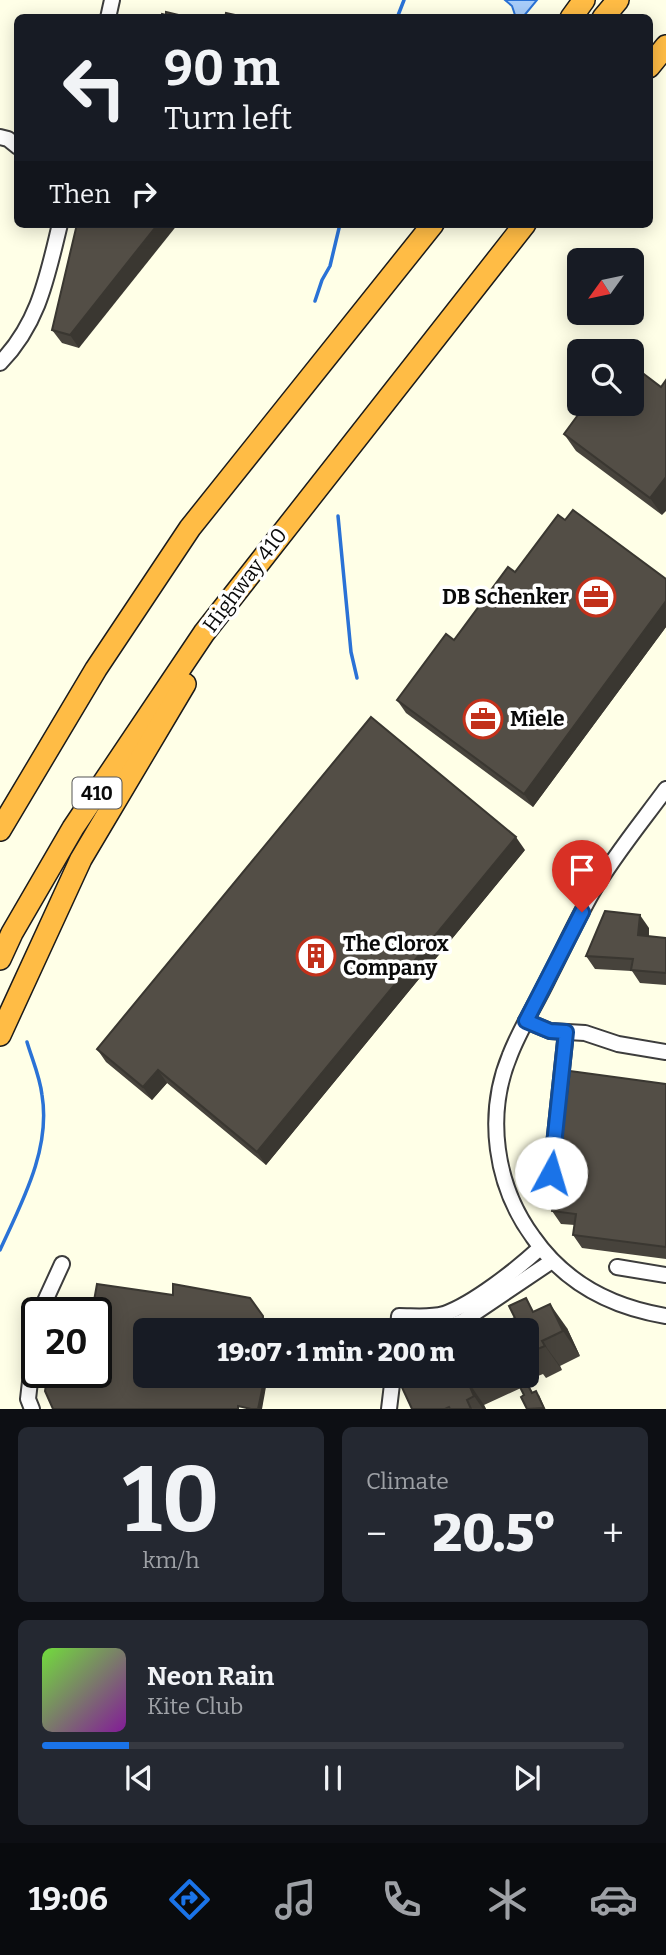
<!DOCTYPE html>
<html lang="en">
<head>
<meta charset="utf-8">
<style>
	body { margin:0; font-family:Bitter,serif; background:#242831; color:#f1f3f6; height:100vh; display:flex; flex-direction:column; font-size:26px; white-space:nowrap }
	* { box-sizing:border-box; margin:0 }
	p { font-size:23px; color:#9ea1a6 }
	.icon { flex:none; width:38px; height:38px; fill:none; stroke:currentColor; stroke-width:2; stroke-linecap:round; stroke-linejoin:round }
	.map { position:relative; height:1409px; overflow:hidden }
	.side { display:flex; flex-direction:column; gap:18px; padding:18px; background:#0d0f14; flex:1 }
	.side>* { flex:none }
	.guide { position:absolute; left:14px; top:14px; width:639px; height:214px; border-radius:10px; box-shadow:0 4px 18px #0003; background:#171b24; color:#f1f3f6; overflow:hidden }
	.needle { width:46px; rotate:237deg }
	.controls { position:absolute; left:567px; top:248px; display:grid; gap:14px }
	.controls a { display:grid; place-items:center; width:77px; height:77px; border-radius:10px; background:#171b24; box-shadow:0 4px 18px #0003; font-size:35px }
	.speed { position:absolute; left:21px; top:1297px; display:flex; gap:14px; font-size:35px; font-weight:700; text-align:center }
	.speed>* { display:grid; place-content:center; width:91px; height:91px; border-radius:50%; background:#171b24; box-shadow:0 4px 18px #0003; line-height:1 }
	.speed .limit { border:4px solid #111; border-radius:10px; background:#fff; color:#111 }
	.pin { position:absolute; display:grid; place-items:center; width:60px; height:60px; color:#fff; margin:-72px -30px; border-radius:50% 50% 50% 0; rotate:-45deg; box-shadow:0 0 7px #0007 }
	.pin .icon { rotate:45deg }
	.me { position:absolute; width:77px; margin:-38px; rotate:6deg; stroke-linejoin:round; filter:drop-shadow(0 0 5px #0008) }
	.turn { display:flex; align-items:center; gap:24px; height:147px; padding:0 35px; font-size:32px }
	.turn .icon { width:91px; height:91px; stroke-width:2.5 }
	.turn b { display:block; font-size:49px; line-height:60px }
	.then { display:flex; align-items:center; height:66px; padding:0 35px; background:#0003; gap:14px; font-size:26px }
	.big { font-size:52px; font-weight:800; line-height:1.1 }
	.side .card { flex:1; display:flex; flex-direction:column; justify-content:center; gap:10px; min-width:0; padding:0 24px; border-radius:10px; background:#242831 }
	.side .dial { align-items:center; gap:0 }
	.dial b { font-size:91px; line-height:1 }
	.song { display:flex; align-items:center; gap:21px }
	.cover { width:84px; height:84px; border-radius:10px; background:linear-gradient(135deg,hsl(100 70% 55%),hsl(290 70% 35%)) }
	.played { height:7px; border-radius:4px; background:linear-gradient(90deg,#1a73e8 15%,#363941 15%) }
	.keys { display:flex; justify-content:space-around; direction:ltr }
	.heat { display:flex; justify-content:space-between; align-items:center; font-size:38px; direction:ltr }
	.side .tiles { flex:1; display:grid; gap:18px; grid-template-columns:1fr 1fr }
	.card:last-child { grid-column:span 2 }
	.trip { position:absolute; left:133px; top:1318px; width:406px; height:70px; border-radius:10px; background:#171b24; box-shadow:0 4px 18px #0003; font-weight:800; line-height:70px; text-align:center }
	.menu { display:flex; height:112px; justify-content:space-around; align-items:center; background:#090b0e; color:#9ea1a6 }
	.menu .icon { width:49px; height:49px }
	.menu .current { color:#1a73e8 }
	.menu b { font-size:32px; color:#f1f3f6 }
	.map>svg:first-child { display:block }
</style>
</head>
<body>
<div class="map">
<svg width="666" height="1409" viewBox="0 0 666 1409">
	<rect width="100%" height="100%" fill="#ffffe7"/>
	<path fill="#a8cdfa" stroke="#2a72d6" stroke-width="2" d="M505 0H537L523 17 516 18 512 6Z"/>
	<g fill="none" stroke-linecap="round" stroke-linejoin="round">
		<g stroke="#2a72d6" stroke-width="3.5">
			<path d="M397 18 404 0"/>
			<path d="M315 301 322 280 330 266 340 224"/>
			<path d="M338 516 351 652 357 678"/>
			<path d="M0 1250C22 1202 51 1149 42 1095 40 1077 32 1059 27 1042"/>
		</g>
		<defs>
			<g id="minor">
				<path d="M108 18 112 0"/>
				<path d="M0 137 8 139 18 147"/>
				<path d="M0 363C39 323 47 277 60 224"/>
				<path d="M666 789C641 823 613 857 592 893 576 921 563 950 548 979 536 1004 520 1029 510 1055 485 1115 495 1185 533 1237 565 1283 611 1307 666 1316"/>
				<path d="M526 1021 550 1031 585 1033 618 1044 666 1052"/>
				<path d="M551 1173 566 1032"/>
				<path d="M617 1267 666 1275"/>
				<path d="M40 1312 62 1264"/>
				<path d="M398 1330 399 1316C414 1316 430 1318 444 1314 473 1304 517 1269 540 1248"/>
				<path d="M440 1330 463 1321 552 1261"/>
				<path d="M32 1409 28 1399 37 1321"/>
				<path d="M389 1409 393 1376"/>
			</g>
			<g id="highway">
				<path d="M571 18 584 0"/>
				<path d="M603 18 618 0"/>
				<path d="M649 67 666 46"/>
				<path d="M0 830 96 669 190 528 433 224"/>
				<path d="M0 959 12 933 73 828 204 633 525 224"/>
				<path d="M0 1035 81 859 185 684"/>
			</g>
		</defs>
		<use href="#minor" stroke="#3d3d3d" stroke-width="18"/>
		<use href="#highway" stroke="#1b1b1b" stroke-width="24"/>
		<use href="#minor" stroke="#fff" stroke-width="14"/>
		<use href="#highway" stroke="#ffbc45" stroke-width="21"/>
	</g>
	<g fill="#47433c">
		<path d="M77 224 79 348 62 343 52 330Z"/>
		<path d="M584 404H632L662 515 576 451 564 434 585 405Z"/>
		<path d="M565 520 666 579V627L533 807 406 713 397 700Z"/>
		<path d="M525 850 266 1165 167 1083 152 1100 106 1062 97 1049Z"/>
		<path d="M649 928V936L666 938V985L640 983 632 971 595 969 586 956Z"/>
		<path d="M666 1084V1259L582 1248 573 1235 575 1225 561 1224 552 1211Z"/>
		<path d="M567 1328 580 1356 560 1366 562 1370 546 1378 543 1374 533 1378 534 1381 528 1384 533 1393 539 1395 545 1409H527L524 1395 521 1388 484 1405 486 1409H412L411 1376H527V1330Z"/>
	</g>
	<g fill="#3a3731">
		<path d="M158 224H178L79 348 70 335Z"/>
		<path d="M666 477V511L662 515 650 498Z"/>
		<path d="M666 601V627L533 807 524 794Z"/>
		<path d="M516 837 525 850 266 1165 257 1152Z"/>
		<path d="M640 915 649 928 648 948 638 935Z"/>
		<path d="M158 1070 167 1083 152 1100 143 1087Z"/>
		<path d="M550 1304 567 1328 580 1356 563 1331Z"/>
		<path d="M263 1316 266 1321 265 1330H262Z"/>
		<path d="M542 1341 560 1366 562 1370 545 1346Z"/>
		<path d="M265 1376H268L262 1409H258Z"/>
		<path d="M467 1380 484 1405 486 1409H483L474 1396Z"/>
	</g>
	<g fill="#534e46" stroke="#3a3731" stroke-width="2">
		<path d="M166 12 191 18H161L162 14 166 15Z"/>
		<path d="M226 13 240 16V18H225Z"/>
		<path d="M77 224H158L70 335 52 330Z"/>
		<path d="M632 365 661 387 666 380V477L650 498 564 434 586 404H632Z"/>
		<path d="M573 510 666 579V601L524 794 397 700 446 634 454 640 508 567 515 572 558 515 565 520Z"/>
		<path d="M371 717 516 837 257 1152 158 1070 143 1087 97 1049Z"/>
		<path d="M605 911 640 915 638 935 666 938V973L631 970 633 959 586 956Z"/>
		<path d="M570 1071 666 1084V1247L573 1235 576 1214 552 1211Z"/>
		<path d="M97 1284 173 1295V1284L250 1298 263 1316 262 1330H145V1376H265L258 1409H251L238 1406V1409H53L45 1391 48 1372H96V1312H92Z"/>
		<path d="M526 1298 533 1312 550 1304 563 1331 542 1341 545 1346 528 1353 527 1350V1330H486L515 1318 509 1306Z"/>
		<path d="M411 1376H477L467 1380 474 1396 467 1400 471 1409H450L449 1407 445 1409H412L399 1381Z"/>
		<path d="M525 1380 532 1393 536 1391 544 1408 527 1409 521 1397 524 1395 518 1383Z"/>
	</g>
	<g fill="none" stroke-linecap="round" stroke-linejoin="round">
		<defs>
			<path id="route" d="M551 1173 566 1032 550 1031 526 1021 582 912"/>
		</defs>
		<use href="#route" stroke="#114b97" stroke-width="18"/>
		<use href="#route" stroke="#1a73e8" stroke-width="12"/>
	</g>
	<defs>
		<symbol id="office-ring" viewBox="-11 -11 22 22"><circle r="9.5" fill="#fff" stroke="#c2301a" stroke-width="1.5"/><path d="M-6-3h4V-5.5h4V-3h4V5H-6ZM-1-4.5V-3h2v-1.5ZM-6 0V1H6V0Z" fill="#c2301a"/></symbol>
		<symbol id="building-ring" viewBox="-11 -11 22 22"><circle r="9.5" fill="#fff" stroke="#c2301a" stroke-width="1.5"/><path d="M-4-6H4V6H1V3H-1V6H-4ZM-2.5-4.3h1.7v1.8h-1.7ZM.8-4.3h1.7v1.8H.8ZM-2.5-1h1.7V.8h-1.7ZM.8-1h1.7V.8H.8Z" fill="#c2301a"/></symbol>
	</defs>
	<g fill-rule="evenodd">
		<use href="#office-ring" x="574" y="575" width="44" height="44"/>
		<use href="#office-ring" x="461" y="697" width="44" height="44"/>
		<use href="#building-ring" x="294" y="934" width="44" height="44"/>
	</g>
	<g text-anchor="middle" stroke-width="7" stroke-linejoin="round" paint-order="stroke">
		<rect fill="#fff" stroke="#545454" stroke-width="2" x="72.5" y="777.5" width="49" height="31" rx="5"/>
		<g font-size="19" font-weight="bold" fill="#0a0a0a">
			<text x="97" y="800">410</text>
		</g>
		<g font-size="21" fill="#0a0a0a" stroke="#fff">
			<text transform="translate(245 580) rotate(-53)" y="7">Highway 410</text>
		</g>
		<g font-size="21" font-weight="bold" fill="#0a0a0a" stroke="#fff" text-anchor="start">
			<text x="569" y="604" text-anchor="end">DB Schenker</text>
			<text x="510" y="726">Miele</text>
			<text x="343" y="951">The Clorox<tspan x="343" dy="24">Company</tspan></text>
		</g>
	</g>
</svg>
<div class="controls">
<a><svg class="needle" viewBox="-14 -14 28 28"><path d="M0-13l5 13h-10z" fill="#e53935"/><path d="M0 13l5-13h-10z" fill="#9ea1a6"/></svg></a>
<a><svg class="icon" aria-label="search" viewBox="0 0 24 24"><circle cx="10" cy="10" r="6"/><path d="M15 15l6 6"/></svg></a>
</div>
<div class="speed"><div class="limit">20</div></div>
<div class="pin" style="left:582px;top:912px;background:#d93025"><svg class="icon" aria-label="arrive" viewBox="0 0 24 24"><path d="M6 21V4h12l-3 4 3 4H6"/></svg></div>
<svg class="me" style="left:551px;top:1173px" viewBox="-20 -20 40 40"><circle r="19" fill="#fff"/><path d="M0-13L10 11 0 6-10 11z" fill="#1a73e8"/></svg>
<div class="trip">19:07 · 1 min · 200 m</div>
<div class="guide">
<div class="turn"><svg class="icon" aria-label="left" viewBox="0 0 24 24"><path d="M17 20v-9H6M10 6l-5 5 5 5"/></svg><div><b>90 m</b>Turn left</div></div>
<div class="then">Then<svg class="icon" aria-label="right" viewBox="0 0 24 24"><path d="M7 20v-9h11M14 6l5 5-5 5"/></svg></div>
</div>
</div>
<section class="side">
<div class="tiles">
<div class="card dial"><b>10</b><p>km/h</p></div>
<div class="card"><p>Climate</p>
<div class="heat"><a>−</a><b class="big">20.5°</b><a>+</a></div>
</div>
<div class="card">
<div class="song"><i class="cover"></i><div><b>Neon Rain</b><p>Kite Club</p></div></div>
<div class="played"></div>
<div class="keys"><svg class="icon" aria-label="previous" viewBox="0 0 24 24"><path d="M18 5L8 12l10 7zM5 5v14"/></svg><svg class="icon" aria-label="pause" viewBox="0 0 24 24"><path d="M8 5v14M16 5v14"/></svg><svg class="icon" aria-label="next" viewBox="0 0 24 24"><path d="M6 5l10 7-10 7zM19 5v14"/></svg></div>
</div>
</div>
</section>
<nav class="menu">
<b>19:06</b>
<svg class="icon current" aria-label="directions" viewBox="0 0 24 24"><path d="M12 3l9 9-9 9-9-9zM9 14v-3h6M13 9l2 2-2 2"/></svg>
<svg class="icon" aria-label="music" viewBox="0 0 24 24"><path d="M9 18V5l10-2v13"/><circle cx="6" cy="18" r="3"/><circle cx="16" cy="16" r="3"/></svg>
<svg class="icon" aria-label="phone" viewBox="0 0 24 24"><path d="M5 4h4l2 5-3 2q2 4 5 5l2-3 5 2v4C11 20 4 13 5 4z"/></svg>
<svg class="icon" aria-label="climate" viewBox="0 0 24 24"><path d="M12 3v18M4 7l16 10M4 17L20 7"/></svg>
<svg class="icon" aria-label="car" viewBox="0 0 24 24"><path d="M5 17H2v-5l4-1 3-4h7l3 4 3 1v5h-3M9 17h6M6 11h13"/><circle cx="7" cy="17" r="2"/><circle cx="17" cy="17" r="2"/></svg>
</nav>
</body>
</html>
